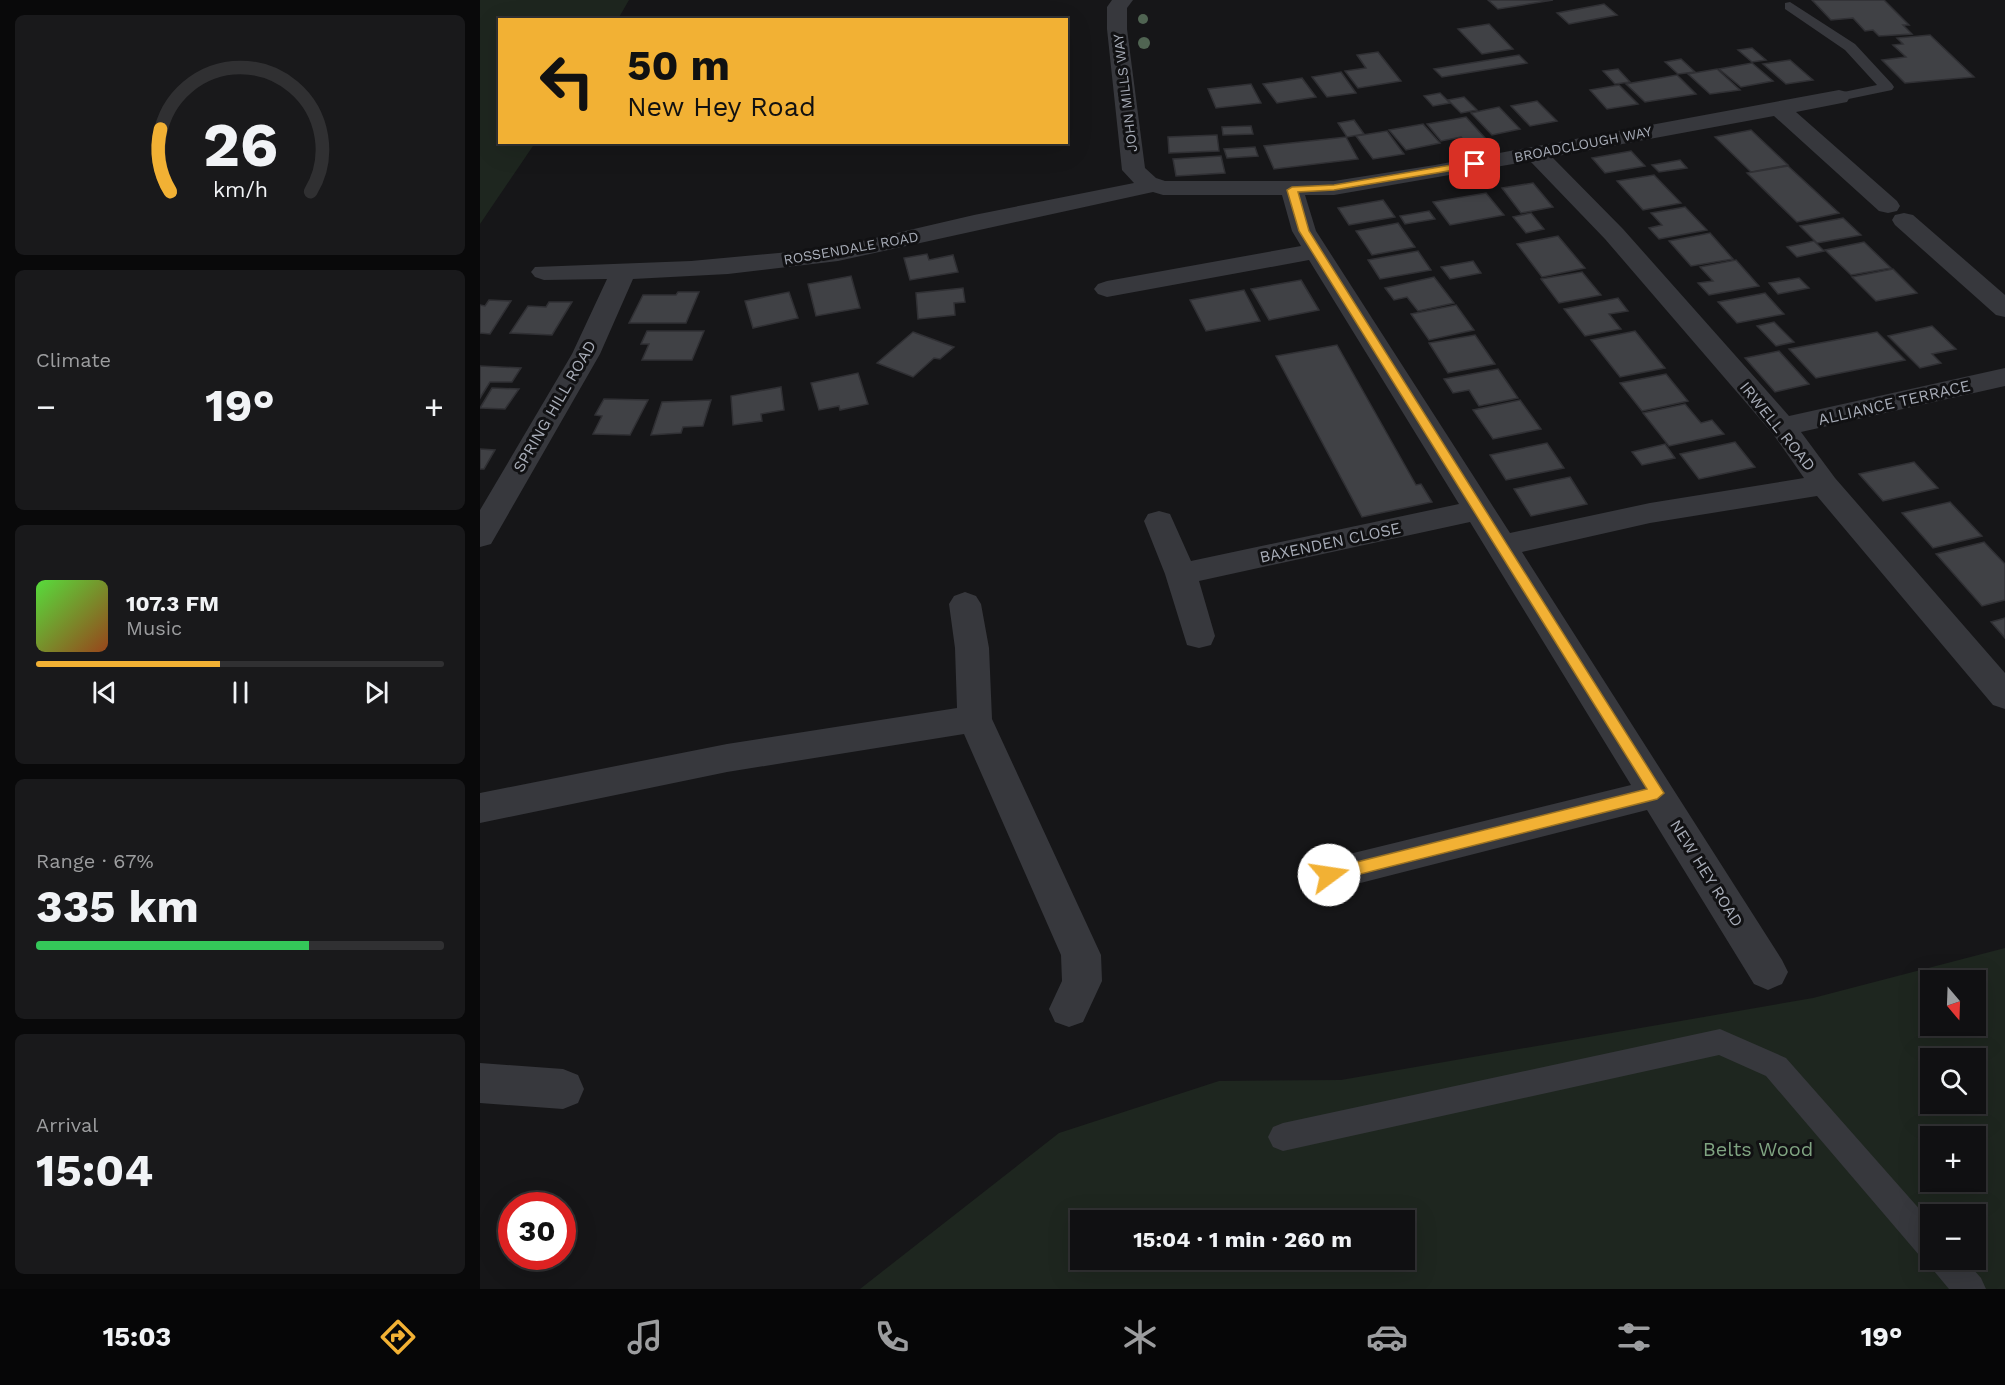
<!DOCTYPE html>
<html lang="en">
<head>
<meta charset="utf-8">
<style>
	body { margin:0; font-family:"Work Sans",sans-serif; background:#19191b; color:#f1f3f6; height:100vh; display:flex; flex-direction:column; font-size:22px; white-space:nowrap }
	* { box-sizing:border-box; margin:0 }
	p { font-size:20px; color:#9c9d9f }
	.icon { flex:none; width:33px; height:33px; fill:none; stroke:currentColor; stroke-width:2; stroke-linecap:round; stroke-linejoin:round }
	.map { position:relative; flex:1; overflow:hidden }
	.sheet { display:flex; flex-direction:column; gap:15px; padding:15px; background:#09090a; width:480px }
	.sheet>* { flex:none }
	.guide { position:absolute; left:18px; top:18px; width:570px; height:126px; border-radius:0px; box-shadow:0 6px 24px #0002,0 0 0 2px #303032; background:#f2b134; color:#111; overflow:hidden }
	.needle { width:39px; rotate:161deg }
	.tools { position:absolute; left:1440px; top:970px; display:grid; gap:12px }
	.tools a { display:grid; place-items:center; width:66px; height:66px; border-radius:0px; background:#101012; box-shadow:0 6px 24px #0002,0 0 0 2px #303032; font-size:30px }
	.speed { position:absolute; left:18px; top:1192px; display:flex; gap:12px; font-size:30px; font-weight:700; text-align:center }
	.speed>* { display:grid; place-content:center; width:78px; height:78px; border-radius:50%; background:#101012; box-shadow:0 6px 24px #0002,0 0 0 2px #303032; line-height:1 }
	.speed .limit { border:9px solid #d22; background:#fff; color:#111 }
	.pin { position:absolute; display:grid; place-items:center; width:51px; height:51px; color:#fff; margin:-26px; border-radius:12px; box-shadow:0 3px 9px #0006 }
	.me { position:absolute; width:66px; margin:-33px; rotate:76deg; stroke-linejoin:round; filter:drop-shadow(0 0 4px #0008) }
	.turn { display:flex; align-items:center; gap:21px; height:126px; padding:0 30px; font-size:27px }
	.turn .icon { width:78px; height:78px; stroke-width:2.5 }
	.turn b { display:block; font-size:42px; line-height:51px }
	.big { font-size:45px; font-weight:700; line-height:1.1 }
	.sheet .card { flex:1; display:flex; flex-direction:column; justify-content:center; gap:9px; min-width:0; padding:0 21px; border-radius:9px; background:#19191b }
	.sheet .dial { align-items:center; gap:0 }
	.dial svg { height:156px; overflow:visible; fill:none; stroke:#303032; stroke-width:7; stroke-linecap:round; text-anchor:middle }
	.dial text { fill:#f1f3f6; stroke:none }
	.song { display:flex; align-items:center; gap:18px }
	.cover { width:72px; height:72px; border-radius:9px; background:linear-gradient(135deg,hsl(110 70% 55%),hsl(20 70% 35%)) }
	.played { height:6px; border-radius:3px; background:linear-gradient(90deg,#f2b134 45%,#303032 45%) }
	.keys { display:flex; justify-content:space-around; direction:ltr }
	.heat { display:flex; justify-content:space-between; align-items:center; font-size:33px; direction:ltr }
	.charge { height:9px; border-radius:4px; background:linear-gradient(90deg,#34c759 67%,#303032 0) }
	.trip { position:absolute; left:590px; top:1210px; width:345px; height:60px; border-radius:0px; background:#101012; box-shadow:0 6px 24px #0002,0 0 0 2px #303032; font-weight:700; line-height:60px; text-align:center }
	.tab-bar { display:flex; height:96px; justify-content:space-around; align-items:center; background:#060607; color:#9c9d9f }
	.tab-bar .icon { width:42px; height:42px }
	.tab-bar .active { color:#f2b134 }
	.tab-bar b { font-size:27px; color:#f1f3f6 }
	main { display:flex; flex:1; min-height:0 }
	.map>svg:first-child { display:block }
</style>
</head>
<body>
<main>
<section class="sheet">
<div class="card dial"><svg viewBox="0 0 100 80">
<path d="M14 69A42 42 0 1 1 86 69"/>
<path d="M14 69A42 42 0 0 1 9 37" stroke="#f2b134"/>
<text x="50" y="56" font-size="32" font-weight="700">26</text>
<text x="50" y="72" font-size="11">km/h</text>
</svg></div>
<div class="card"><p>Climate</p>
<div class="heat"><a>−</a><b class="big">19°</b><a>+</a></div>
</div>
<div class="card">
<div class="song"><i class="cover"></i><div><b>107.3 FM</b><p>Music</p></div></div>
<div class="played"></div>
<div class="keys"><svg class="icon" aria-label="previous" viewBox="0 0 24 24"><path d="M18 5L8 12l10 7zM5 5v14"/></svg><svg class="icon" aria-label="pause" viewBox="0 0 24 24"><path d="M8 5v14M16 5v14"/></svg><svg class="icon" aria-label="next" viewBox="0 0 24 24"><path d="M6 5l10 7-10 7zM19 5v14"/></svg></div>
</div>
<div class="card"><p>Range · 67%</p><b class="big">335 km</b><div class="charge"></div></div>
<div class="card"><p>Arrival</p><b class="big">15:04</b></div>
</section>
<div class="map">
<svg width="1525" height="1289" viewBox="0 0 1525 1289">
	<rect width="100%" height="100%" fill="#161618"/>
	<g fill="#1e261f" fill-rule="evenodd">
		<path d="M0 0H149L138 19 20 20V142L55 143 0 224Z"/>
		<path d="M1525 948V1289H380L579 1133 739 1081 861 1080 1333 998ZM1450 981H1496V1026H1450ZM1450 1059H1496V1104H1450ZM1450 1137H1496V1182H1450ZM1450 1215H1496V1260H1450ZM600 1221H924V1260H600Z"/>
	</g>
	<g fill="#404145" stroke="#303034" stroke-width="1.5">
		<path d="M1008 0H1073L1018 9Z"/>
		<path d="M1332 0H1404L1429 25H1423L1432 34 1399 36 1393 30 1385 31 1373 18 1351 20Z"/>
		<path d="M1124 4 1137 15 1089 24 1077 13Z"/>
		<path d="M1009 24 1033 49 1002 54 978 29Z"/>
		<path d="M1450 35 1494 77 1425 83 1402 60 1426 57 1413 45 1423 44 1417 38Z"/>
		<path d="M1272 48 1286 60 1272 62 1258 50Z"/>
		<path d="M898 52 921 81 878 88 865 71 886 68 877 55Z"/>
		<path d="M1039 55 1047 63 962 77 954 69Z"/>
		<path d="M1201 59 1215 72 1198 74 1185 62Z"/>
		<path d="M1310 60 1333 80 1306 84 1283 64Z"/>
		<path d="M1272 63 1293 81 1261 87 1239 69Z"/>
		<path d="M1138 69 1150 82 1135 84 1123 71Z"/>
		<path d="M1237 69 1260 90 1230 94 1208 74Z"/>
		<path d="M861 72 876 93 847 97 832 77Z"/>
		<path d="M1197 75 1216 94 1165 102 1146 84Z"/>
		<path d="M822 78 836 97 797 103 783 84Z"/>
		<path d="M771 84 781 103 736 108 728 89Z"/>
		<path d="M1139 85 1158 104 1127 109 1110 90Z"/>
		<path d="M960 93 970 103 953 106 944 96Z"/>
		<path d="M984 97 997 110 981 113 968 100Z"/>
		<path d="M1057 101 1077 121 1050 126 1031 106Z"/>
		<path d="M1019 107 1040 129 1012 135 991 113Z"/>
		<path d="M986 117 1006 139 986 143 981 137 961 141 947 124Z"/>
		<path d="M874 120 884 134 867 137 858 123Z"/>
		<path d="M943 124 960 143 926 150 909 130Z"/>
		<path d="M771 126 773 134 743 135 742 127Z"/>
		<path d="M1271 130 1308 165 1271 172 1235 137Z"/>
		<path d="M907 131 924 154 893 159 876 136Z"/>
		<path d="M737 135 739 151 689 153 688 137Z"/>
		<path d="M866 137 878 159 794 169 784 146Z"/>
		<path d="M775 147 778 156 747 158 744 149Z"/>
		<path d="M1151 151 1165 166 1125 173 1112 158Z"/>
		<path d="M741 156 745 173 696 176 693 159Z"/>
		<path d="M1200 160 1207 168 1179 172 1172 165Z"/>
		<path d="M1308 166 1359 213 1317 222 1267 173Z"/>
		<path d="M1174 175 1201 203 1163 210 1137 181Z"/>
		<path d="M1053 183 1073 207 1041 213 1022 188Z"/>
		<path d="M1006 193 1024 215 970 225 953 202Z"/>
		<path d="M903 200 915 217 869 225 858 208Z"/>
		<path d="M1205 207 1227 230 1179 239 1169 228 1182 225 1171 213Z"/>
		<path d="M949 211 955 219 925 224 920 216Z"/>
		<path d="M1051 213 1064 229 1046 233 1033 217Z"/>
		<path d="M1363 218 1381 235 1337 243 1320 226Z"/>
		<path d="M918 223 935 247 892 255 876 231Z"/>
		<path d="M1230 233 1253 259 1211 266 1189 241Z"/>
		<path d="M1078 236 1105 268 1062 277 1037 244Z"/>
		<path d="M1334 241 1344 251 1317 257 1307 247Z"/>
		<path d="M1384 242 1411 268 1371 275 1345 250Z"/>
		<path d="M938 251 951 270 900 279 888 260Z"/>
		<path d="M447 254 449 260 473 255 478 272 430 280 424 258Z"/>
		<path d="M1256 260 1279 286 1229 295 1218 283 1233 281 1220 267Z"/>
		<path d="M993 261 1001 273 970 279 961 267Z"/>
		<path d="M1413 269 1437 293 1396 301 1372 277Z"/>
		<path d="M1102 272 1121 295 1079 303 1061 279Z"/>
		<path d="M371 276 380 308 336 316 328 284Z"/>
		<path d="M954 277 974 303 938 311 927 297 914 300 905 288Z"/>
		<path d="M1319 278 1329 288 1298 294 1289 283Z"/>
		<path d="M821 280 839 310 789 320 771 289Z"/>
		<path d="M483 288 485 302 474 303 475 315 438 319 436 293Z"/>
		<path d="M764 290 780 321 726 331 710 300Z"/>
		<path d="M198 292H219L206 323H149L163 295H196Z"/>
		<path d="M309 292 318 318 273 328 265 301Z"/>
		<path d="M1285 293 1304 314 1257 323 1238 302Z"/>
		<path d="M1138 298 1148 311 1129 314 1141 329 1105 336 1084 309Z"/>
		<path d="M9 300 31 301 10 334 0 333V305L5 306Z"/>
		<path d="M69 302H92L72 335 30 333 48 306 66 307Z"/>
		<path d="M976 305 994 330 949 340 931 314Z"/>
		<path d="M1294 322 1314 342 1296 346 1277 326Z"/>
		<path d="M1452 326 1476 349 1452 354 1461 363 1440 368 1408 336Z"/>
		<path d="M167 331H224L212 360H162L169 344H161Z"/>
		<path d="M1155 331 1185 368 1140 377 1111 340Z"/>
		<path d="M433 332 474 347 460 359 454 358 433 377 397 363Z"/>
		<path d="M1397 332 1425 360 1336 378 1309 349Z"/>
		<path d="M995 335 1015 364 968 373 949 343Z"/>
		<path d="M857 345 936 485 941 484 952 502 882 517 796 356Z"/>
		<path d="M1299 351 1329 384 1295 392 1265 358Z"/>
		<path d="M0 366 41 368 32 382H10L0 398Z"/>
		<path d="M1018 369 1038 398 999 406 989 390 973 393 964 379Z"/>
		<path d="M378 373 388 404 360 410 359 406 339 410 331 383Z"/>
		<path d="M1186 374 1208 401 1162 411 1140 383Z"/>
		<path d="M301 387 304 410 281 414 282 421 253 425 251 396Z"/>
		<path d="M12 388 39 389 25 409 0 408Z"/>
		<path d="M124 399 168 400 150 435 113 434 122 416 115 415Z"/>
		<path d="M231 400 223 426 203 427 201 433 171 435 182 402Z"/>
		<path d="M1040 400 1061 429 1013 439 993 410Z"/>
		<path d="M1205 404 1221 423 1232 420 1244 434 1189 446 1163 413Z"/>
		<path d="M1255 442 1275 467 1219 479 1200 454Z"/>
		<path d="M1067 443 1084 468 1026 480 1010 455Z"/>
		<path d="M1185 444 1195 458 1162 465 1152 452Z"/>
		<path d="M0 449 15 450 4 469H0Z"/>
		<path d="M1434 462 1458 488 1403 501 1379 474Z"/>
		<path d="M1090 477 1107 504 1051 516 1034 489Z"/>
		<path d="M1470 502 1502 536 1453 548 1422 513Z"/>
		<path d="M1504 542 1525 564V600L1502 606 1456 554Z"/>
		<path d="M1525 618V638L1511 622Z"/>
	</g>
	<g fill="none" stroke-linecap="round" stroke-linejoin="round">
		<g fill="#37383d" fill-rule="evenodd">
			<path d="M1310 2 1375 44 1412 84 1414 87 1412 90 1359 101 1354 100 1352 97 1354 94 1397 85 1365 50 1305 9V3Z"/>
			<path d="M1240 1029 1306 1058 1450 1221V1260H1485L1501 1278 1506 1289H1469L1454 1271 1450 1259 1439 1255 1286 1076 1239 1055 803 1151 793 1147 788 1137 793 1127 803 1123Z"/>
		</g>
		<g fill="#37383d" fill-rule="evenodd">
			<path d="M632 0H653L647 8V29L665 168 676 178 685 181H854L955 165 1359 90 1367 92 1370 97 1367 102 1316 112 1417 201 1420 206 1417 211 1408 213 1399 211 1294 116 1072 157 1143 229 1309 416 1525 368V386L1321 432 1355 478 1525 673V709L1513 705 1337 496 1170 523 1042 552 1302 960 1308 972 1302 984 1288 990 1274 984 1167 810 849 891 836 886 830 875 836 864 849 859 1151 785 990 522 719 581 735 636 731 645 719 648 707 645 685 574 664 521 668 514 679 511 690 514 711 561 979 504 829 260 627 297 618 294 614 289 618 284 627 281 821 246 812 231 802 195H683L673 192 358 261 248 274 153 279 120 354 11 544 0 547V510L92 354 127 279 64 280 55 277 51 272 55 267 211 261 321 251 378 242 494 215 654 183 642 170 627 29V7ZM1050 161 1125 239 1293 434 1324 478 1170 503 1030 533 836 231 825 195H854Z"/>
			<path d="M1424 213 1433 215 1525 295V317L1516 315 1415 225 1412 220 1415 215Z"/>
			<path d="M485 592 496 596 501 604 509 648 512 719 621 955 622 981 603 1022 589 1027 575 1022 569 1009 582 981 581 955 484 734 247 772 0 823V793L247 744 477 708 475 648 469 604 474 596Z"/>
			<path d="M0 1063 83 1069 98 1075 104 1089 98 1103 83 1109 0 1103Z"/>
		</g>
	</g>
	<g fill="#506452">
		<circle cx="663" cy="19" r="5"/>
		<circle cx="664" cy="43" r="6"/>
	</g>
	<path fill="#f2b134" stroke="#9d7322" stroke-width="1.5" d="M995 161 1000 164 998 166 854 190 818 192 829 231 1184 793 1177 799 849 882 841 875 849 869 1167 789 819 231 807 190 812 187 854 185Z"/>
	<g text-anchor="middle" stroke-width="6" stroke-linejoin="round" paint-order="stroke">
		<g font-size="14" fill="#a8adb8" stroke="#111113">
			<text transform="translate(645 93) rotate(-97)" y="5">JOHN MILLS WAY</text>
			<text transform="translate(1103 144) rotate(-11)" y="5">BROADCLOUGH WAY</text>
			<text transform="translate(371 248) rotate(-10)" y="5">ROSSENDALE ROAD</text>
		</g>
		<g font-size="16" fill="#a8adb8" stroke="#111113">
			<text transform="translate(1414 402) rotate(-13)" y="6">ALLIANCE TERRACE</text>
			<text transform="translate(74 406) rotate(-60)" y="6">SPRING HILL ROAD</text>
			<text transform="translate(1298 426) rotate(51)" y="6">IRWELL ROAD</text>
			<text transform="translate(850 542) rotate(-12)" y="6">BAXENDEN CLOSE</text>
			<text transform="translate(1227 873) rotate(58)" y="6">NEW HEY ROAD</text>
		</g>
		<g font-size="20" fill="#7fa381" stroke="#111113">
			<text x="1278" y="1156">Belts Wood</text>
		</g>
	</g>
</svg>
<div class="tools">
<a><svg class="needle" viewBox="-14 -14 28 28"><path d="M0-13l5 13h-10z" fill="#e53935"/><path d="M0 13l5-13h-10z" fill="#9c9d9f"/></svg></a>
<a><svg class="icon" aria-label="search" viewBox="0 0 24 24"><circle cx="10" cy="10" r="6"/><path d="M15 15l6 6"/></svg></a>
<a>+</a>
<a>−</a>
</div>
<div class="speed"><div class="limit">30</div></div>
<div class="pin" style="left:995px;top:164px;background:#d93025"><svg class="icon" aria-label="arrive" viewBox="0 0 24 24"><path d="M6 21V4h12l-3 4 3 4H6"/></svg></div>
<svg class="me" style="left:849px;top:875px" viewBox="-20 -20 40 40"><circle r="19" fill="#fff"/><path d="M0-13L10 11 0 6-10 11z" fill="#f2b134"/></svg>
<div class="trip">15:04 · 1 min · 260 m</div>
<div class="guide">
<div class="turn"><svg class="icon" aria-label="left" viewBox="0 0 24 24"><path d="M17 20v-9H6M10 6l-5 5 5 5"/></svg><div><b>50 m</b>New Hey Road</div></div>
</div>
</div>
</main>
<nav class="tab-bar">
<b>15:03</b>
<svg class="icon active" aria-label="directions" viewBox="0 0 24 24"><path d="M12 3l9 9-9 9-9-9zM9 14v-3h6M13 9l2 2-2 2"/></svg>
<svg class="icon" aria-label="music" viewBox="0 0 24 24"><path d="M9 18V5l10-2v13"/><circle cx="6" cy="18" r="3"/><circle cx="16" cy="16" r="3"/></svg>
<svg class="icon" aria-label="phone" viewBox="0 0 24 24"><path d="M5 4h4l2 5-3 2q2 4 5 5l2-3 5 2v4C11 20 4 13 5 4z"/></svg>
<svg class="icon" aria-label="climate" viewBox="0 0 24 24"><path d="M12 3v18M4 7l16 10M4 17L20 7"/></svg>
<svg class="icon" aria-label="car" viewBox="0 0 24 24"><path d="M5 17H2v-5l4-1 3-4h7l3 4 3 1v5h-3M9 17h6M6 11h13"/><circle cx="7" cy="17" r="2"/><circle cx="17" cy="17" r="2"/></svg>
<svg class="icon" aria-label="filters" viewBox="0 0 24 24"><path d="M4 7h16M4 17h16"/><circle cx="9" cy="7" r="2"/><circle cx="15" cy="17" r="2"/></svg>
<b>19°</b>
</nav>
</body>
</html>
